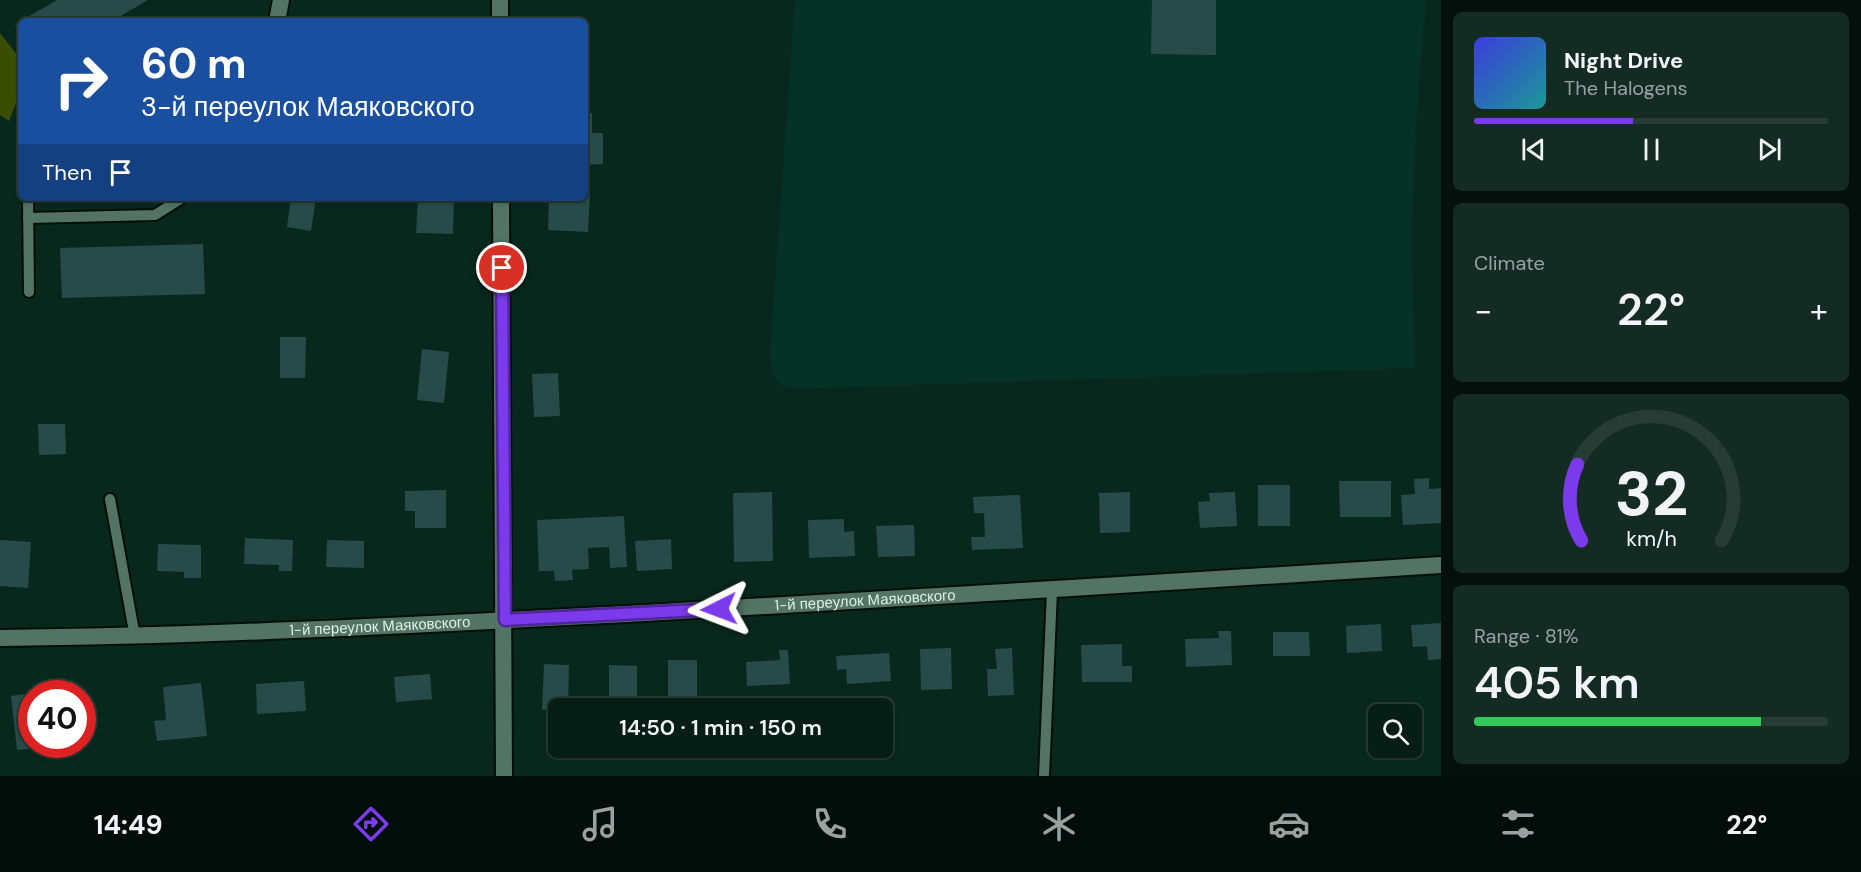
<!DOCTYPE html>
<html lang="en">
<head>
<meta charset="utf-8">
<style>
	body { margin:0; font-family:"DM Sans",sans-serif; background:#142b23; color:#f1f3f6; height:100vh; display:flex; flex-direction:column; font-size:22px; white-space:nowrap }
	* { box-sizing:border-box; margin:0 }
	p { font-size:20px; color:#98a2a1 }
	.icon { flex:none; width:33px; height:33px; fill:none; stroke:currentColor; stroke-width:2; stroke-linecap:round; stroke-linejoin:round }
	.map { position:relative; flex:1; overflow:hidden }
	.details { display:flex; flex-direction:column; gap:12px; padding:12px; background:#03100c; width:420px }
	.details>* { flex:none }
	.banner { position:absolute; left:18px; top:18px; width:570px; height:183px; border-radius:9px; box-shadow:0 2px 4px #0004,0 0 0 2px #273c35; background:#1a4fa0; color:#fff; overflow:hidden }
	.controls { position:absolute; left:1368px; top:704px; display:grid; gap:12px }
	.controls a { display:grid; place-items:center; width:54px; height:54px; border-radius:9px; background:#061e16; box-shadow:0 2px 4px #0004,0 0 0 2px #273c35; font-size:30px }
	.speed { position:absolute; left:18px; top:680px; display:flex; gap:12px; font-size:30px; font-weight:700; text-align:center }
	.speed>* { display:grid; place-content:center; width:78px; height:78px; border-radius:50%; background:#061e16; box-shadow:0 2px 4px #0004,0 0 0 2px #273c35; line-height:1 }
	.speed .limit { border:9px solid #d22; background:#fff; color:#111 }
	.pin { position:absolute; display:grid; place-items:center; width:51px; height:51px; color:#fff; margin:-26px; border:3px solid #fff; border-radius:50%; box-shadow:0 2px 6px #0007 }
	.me { position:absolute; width:66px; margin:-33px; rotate:267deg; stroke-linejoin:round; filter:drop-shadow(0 0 4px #0008) }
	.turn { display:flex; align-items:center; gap:21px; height:126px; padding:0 24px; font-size:27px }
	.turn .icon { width:78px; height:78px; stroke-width:2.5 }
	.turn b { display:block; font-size:42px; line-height:51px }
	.then { display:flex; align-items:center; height:57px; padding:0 24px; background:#0003; gap:12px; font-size:22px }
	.big { font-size:45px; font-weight:600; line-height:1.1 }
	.details .card { flex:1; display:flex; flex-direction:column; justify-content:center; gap:9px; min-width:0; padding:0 21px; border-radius:9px; background:#142b23 }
	.details .dial { align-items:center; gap:0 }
	.dial svg { height:156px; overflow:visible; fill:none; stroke:#273c35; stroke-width:7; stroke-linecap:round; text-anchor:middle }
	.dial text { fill:#f1f3f6; stroke:none }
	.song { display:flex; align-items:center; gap:18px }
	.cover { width:72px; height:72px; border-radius:9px; background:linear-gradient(135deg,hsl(240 70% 55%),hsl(180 70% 35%)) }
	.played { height:6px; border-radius:3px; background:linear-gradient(90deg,#7c3aed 45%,#273c35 45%) }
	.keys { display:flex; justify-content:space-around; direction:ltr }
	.heat { display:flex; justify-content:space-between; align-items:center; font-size:33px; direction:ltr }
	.charge { height:9px; border-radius:4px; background:linear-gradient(90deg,#34c759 81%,#273c35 0) }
	.trip { position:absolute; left:548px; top:698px; width:345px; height:60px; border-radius:9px; background:#061e16; box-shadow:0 2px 4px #0004,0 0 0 2px #273c35; font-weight:600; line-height:60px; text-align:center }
	.menu { display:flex; height:96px; justify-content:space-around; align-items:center; background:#020c09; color:#98a2a1 }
	.menu .icon { width:42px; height:42px }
	.menu .on { color:#7c3aed }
	.menu b { font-size:27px; color:#f1f3f6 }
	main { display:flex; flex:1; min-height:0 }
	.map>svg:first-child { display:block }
</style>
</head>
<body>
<main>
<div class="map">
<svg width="1441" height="776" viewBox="0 0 1441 776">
	<rect width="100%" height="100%" fill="#08281e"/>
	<path fill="#063225" d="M795 0H1426L1416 124 1412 237 1415 368 794 389 782 386 772 374 770 353Z"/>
	<path fill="#3b4e00" d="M0 33 21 60V90L9 121 0 115Z"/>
	<g fill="#264b49">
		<path d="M57 0H148L112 21H21Z"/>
		<path d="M1152 0H1216V55L1151 54Z"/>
		<path d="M21 21V36L15 25Z"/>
		<path d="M585 113H592V133H603V164L585 165Z"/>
		<path d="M585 193H590L588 232 548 230 549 198H585Z"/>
		<path d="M291 198H316L311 231 287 227Z"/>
		<path d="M418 198H454L453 234 416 233Z"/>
		<path d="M203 244 205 294 62 298 60 248Z"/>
		<path d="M280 337H306L305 378H280Z"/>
		<path d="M422 349 449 352 444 403 417 400Z"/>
		<path d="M558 373 560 416 534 417 532 374Z"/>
		<path d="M38 424H65L66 454 39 455Z"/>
		<path d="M1429 478V489L1441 488V523L1403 525 1401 495 1415 494 1414 479Z"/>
		<path d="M1339 481H1391V517H1340Z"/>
		<rect x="1258" y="485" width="32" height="41"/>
		<path d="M446 490V528H415V511H405V491Z"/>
		<path d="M772 492 773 561 734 562 733 493Z"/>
		<path d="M1130 492V532L1100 533 1099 493Z"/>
		<path d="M1235 492 1237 526 1200 528 1198 502 1210 501 1209 493Z"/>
		<path d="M1020 495 1023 548 972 550 971 537H985L984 513H974L973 497Z"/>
		<path d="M624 516 627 567 610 568 609 547 588 548 589 569 572 570 573 580 555 581 554 571H539L537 520Z"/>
		<path d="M844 519V532L854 531 855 556 809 558 808 520Z"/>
		<path d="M914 525 915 556 878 557 876 526Z"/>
		<path d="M245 538 293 540 292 571H279V565L244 564Z"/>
		<path d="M671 539 672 569 637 571 635 541Z"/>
		<path d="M0 540 31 542 28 588 0 586Z"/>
		<path d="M327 540 364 541V568L326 567Z"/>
		<path d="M158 544 201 545V578H184V572L157 571Z"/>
		<path d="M1441 623V659L1428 660 1427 646 1413 647 1411 625Z"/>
		<path d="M1381 624 1382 651 1347 653 1346 626Z"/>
		<path d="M1218 631H1231L1232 665 1186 667 1185 639 1219 638Z"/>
		<path d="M1273 632H1309L1310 656H1273Z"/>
		<path d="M1122 644V666H1132V682H1082L1081 645Z"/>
		<path d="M951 648 952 689 921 690 920 649Z"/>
		<path d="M1012 648 1014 695 988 696 987 669H997L995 649Z"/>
		<path d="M779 650H788L790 684 747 686 746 662 780 660Z"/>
		<path d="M889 653 891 681 847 684 846 669 837 670 836 656Z"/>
		<rect x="668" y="660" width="29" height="40"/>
		<path d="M544 664 569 665 568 708 542 710Z"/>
		<path d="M609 665 637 666V698H609Z"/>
		<path d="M430 674 432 699 396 702 394 677Z"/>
		<path d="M304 681 306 711 257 714 256 684Z"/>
		<path d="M201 683 207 736 157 741 154 721 166 720 163 687Z"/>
		<path d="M32 693V744H36L37 748 17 750 11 696Z"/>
	</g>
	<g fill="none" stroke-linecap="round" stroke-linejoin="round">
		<defs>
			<g id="service">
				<path d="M28 198 29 292"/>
				<path d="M28 218 155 215 182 198"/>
				<path d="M110 499 135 637"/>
				<path d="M1044 776 1052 591"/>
			</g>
			<g id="minor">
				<path d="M500 0V21"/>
				<path d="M277 21 281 0"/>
				<path d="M501 198 504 776"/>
			</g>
			<g id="tertiary">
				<path id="s1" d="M0 638C215 636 430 624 645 613 910 598 1176 582 1441 565"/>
			</g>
		</defs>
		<use href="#service" stroke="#001009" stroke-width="14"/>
		<use href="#minor" stroke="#001009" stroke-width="20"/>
		<use href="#tertiary" stroke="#001009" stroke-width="20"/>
		<use href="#service" stroke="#537367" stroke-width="10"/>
		<use href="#minor" stroke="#537367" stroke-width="16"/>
		<use href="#tertiary" stroke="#537367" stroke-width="16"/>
	</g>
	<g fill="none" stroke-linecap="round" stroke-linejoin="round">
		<defs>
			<path id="route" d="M502 268 505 620 719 609"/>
		</defs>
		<use href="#route" stroke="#51269a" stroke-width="15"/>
		<use href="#route" stroke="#7c3aed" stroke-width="10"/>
	</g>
	<g text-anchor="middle" stroke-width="6" stroke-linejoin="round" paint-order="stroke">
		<g font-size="15" fill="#ddefe7" stroke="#08281e">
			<text dy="5" stroke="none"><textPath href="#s1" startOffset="866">1-й переулок Маяковского</textPath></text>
			<text dy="5" stroke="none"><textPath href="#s1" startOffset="380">1-й переулок Маяковского</textPath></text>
		</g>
	</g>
</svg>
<div class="controls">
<a><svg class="icon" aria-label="search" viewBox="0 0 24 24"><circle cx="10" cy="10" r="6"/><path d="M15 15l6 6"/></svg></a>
</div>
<div class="speed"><div class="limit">40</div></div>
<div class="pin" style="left:502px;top:268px;background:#d93025"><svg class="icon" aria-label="arrive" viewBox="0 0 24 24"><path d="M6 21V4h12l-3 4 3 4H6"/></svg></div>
<svg class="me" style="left:719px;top:609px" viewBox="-20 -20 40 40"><path d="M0-17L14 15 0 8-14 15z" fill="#7c3aed" stroke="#fff" stroke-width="4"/></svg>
<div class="trip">14:50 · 1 min · 150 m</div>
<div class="banner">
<div class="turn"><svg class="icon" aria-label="right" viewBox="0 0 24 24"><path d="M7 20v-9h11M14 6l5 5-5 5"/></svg><div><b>60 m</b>3-й переулок Маяковского</div></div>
<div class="then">Then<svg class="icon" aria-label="arrive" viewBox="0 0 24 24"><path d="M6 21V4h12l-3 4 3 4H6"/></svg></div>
</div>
</div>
<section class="details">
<div class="card">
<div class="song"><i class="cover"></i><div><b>Night Drive</b><p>The Halogens</p></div></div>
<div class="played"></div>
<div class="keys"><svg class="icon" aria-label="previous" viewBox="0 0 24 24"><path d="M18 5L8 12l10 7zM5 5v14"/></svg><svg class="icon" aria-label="pause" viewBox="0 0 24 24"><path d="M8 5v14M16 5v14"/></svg><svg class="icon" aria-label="next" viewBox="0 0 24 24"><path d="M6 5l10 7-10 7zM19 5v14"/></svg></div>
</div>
<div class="card"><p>Climate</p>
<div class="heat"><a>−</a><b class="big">22°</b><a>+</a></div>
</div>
<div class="card dial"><svg viewBox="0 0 100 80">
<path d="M14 69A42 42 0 1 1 86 69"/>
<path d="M14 69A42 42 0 0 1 12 30" stroke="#7c3aed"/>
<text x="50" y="56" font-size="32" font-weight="700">32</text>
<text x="50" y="72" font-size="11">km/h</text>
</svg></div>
<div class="card"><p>Range · 81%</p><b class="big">405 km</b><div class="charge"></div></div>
</section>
</main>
<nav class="menu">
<b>14:49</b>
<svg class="icon on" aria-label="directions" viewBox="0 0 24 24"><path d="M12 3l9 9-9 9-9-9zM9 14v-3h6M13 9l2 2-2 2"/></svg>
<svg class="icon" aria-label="music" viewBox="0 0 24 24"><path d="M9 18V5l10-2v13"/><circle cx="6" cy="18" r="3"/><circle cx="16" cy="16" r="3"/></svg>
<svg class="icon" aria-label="phone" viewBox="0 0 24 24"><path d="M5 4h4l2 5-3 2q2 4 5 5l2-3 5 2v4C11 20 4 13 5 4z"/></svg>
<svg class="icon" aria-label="climate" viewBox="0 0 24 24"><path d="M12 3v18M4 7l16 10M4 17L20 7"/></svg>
<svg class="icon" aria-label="car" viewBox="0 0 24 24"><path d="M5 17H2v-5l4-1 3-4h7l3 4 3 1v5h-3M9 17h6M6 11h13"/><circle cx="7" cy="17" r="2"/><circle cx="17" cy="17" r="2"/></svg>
<svg class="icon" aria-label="filters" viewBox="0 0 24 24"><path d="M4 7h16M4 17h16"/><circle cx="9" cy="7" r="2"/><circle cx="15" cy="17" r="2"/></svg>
<b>22°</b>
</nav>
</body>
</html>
